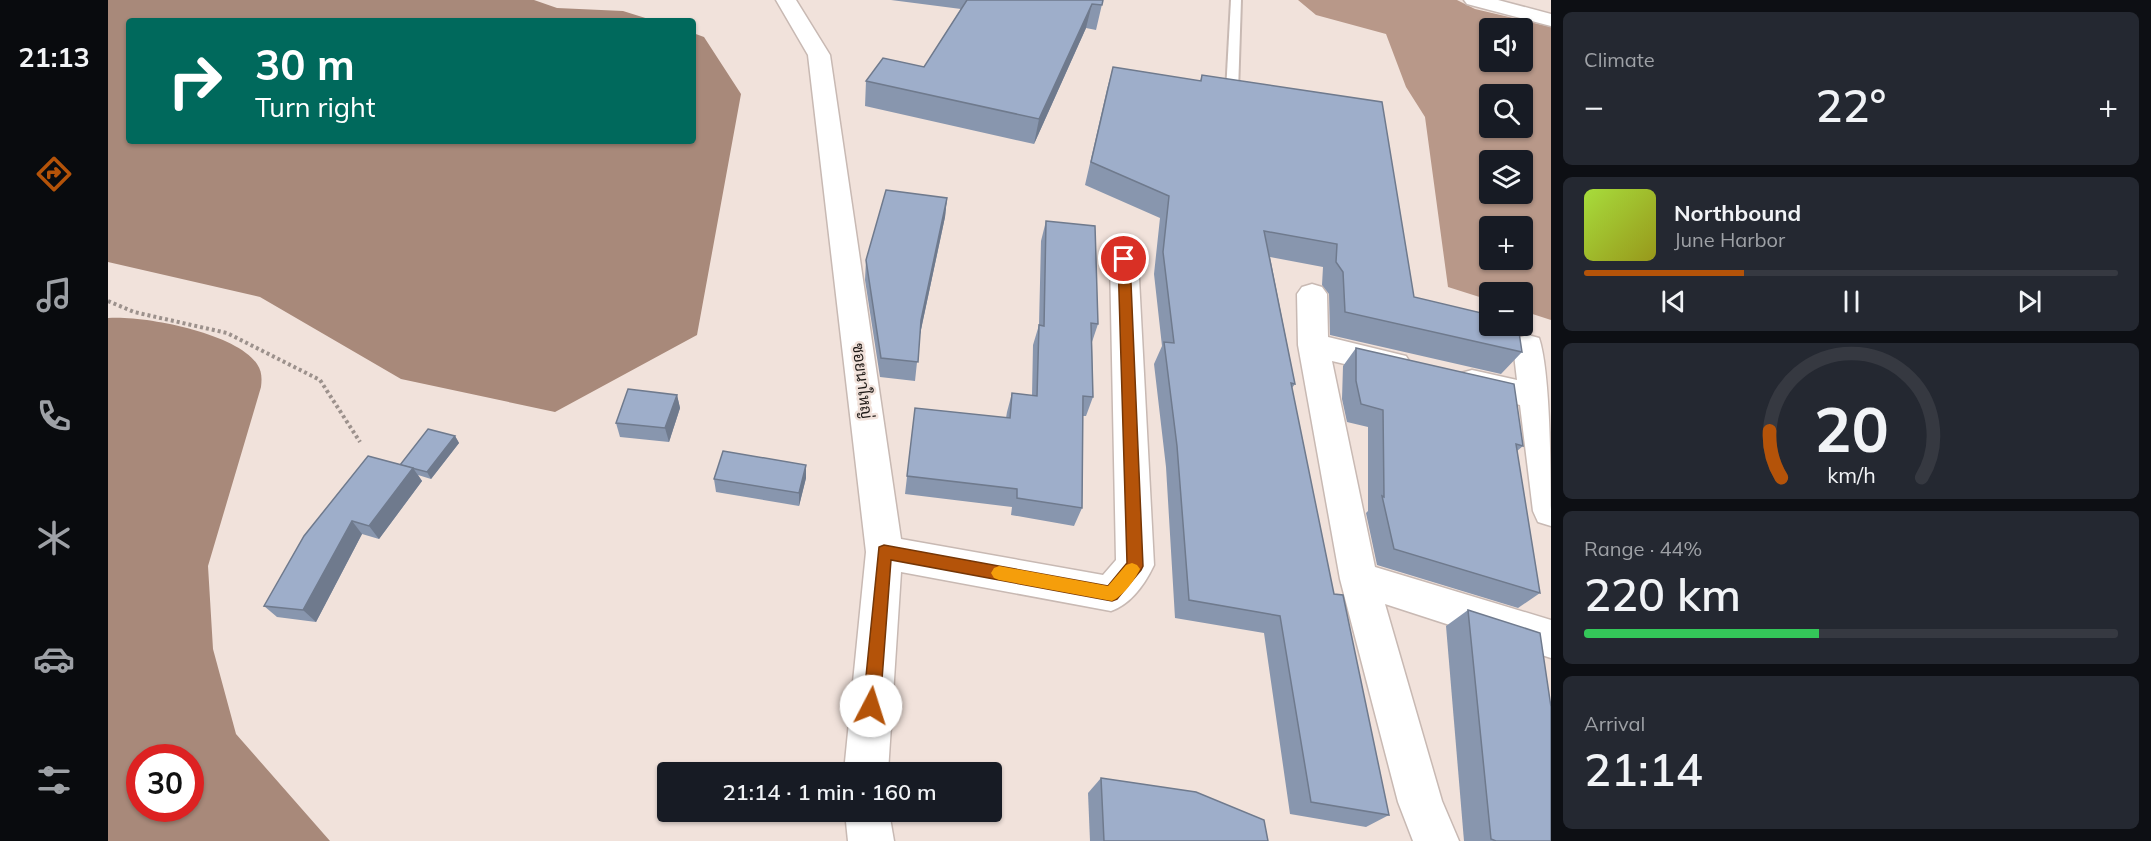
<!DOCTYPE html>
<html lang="en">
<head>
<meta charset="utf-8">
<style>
	body { margin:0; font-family:Mulish,Sarabun,sans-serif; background:#242831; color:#f1f3f6; height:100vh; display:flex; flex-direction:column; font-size:22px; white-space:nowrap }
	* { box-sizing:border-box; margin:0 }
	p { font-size:20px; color:#9ea1a6 }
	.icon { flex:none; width:33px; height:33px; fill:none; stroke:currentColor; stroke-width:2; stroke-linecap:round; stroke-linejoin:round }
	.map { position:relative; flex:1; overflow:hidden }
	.details { display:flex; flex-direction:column; gap:12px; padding:12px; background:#0d0f14; width:600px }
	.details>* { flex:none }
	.banner { position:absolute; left:18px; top:18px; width:570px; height:126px; border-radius:6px; box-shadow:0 2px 4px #0004; background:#00695c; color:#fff; overflow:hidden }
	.buttons { position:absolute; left:1371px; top:18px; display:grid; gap:12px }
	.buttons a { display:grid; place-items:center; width:54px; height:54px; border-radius:6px; background:#171b24; box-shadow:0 2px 4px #0004; font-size:30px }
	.speed { position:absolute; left:18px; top:744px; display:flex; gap:12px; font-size:30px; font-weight:700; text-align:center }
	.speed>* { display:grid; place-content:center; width:78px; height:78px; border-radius:50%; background:#171b24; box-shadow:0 2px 4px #0004; line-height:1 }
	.speed .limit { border:9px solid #d22; background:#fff; color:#111 }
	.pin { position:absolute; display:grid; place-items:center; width:51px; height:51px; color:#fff; margin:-26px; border:3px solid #fff; border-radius:50%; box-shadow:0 2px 6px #0007 }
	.me { position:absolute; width:66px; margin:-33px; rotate:5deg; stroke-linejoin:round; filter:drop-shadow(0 0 4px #0008) }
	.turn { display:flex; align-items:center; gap:21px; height:126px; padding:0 30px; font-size:27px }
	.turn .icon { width:78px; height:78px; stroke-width:2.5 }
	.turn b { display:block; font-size:42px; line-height:51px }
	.big { font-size:45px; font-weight:600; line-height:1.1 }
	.details .widget { flex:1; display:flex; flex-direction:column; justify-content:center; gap:9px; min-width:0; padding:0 21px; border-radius:9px; background:#242831 }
	.details .dial { align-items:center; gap:0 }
	.dial svg { height:156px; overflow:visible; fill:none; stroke:#363941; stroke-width:7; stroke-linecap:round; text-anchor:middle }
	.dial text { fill:#f1f3f6; stroke:none }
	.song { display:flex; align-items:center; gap:18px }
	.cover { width:72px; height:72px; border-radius:9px; background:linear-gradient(135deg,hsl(80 70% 55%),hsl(60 70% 35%)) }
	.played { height:6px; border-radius:3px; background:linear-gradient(90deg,#b45309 30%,#363941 30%) }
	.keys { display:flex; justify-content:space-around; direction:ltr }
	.heat { display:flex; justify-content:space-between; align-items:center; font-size:33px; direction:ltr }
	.charge { height:9px; border-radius:4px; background:linear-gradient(90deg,#34c759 44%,#363941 0) }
	.trip { position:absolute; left:549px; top:762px; width:345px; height:60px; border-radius:6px; background:#171b24; box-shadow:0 2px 4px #0004; font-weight:600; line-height:60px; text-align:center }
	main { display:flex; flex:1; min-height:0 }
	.tabs { display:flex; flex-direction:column; width:108px; justify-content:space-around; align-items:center; background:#090b0e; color:#9ea1a6 }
	.tabs .icon { width:42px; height:42px }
	.tabs .current { color:#b45309 }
	.tabs b { font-size:27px; color:#f1f3f6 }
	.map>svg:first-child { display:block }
</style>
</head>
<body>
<main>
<nav class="tabs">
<b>21:13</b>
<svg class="icon current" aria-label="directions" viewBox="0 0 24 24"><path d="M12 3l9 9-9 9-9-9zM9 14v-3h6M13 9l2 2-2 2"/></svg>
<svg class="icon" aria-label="music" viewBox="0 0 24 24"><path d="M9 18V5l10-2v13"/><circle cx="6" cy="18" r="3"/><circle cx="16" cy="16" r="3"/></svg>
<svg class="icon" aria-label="phone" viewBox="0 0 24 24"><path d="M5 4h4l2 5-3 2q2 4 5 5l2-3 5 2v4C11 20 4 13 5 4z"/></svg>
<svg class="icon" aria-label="climate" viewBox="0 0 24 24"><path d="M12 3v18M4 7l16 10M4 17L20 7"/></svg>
<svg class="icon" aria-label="car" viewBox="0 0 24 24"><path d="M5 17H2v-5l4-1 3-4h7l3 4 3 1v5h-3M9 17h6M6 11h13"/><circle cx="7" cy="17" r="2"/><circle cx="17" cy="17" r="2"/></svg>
<svg class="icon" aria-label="filters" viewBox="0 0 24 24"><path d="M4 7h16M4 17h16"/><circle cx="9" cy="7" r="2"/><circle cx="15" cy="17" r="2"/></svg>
</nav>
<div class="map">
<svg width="1443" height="841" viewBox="0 0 1443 841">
	<rect width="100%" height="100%" fill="#f1e2db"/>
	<path fill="#b89889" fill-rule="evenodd" d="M1190 0H1349L1367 9 1443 27V320L1415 311 1414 292H1382L1381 300 1340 287 1317 117 1298 87 1278 34 1208 15ZM1382 28H1414V62H1382ZM1382 94H1414V128H1382ZM1382 160H1414V194H1382ZM1382 226H1414V260H1382Z"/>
	<g fill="#a8897a" fill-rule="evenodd">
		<path d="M0 0H426L449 8 515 11 547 21H21V141H585V33L596 37 633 94 589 335 447 412 293 379 152 297 0 262Z"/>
		<path d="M0 318C35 315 129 333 149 364 154 371 154 379 153 387L100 566 105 649 128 734 222 841H0ZM32 758H82V808H32Z"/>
	</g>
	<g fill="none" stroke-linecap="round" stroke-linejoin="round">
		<defs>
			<path id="service" d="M1123 0H1133L1130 92 1124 95 1118 92Z"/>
			<g id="minor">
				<path d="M668 0H688L722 55 793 539 995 575 1008 560 1002 259 1006 252 1016 250 1026 252 1030 259 1046 565C1037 584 1023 604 1003 611L793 572 780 772H736L758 552 700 55Z"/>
				<path d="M1356 0H1390L1443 14V26L1359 4Z"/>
				<path d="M1204 284 1214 287 1219 294 1220 337 1298 356 1303 364 1298 372 1287 376 1224 361 1267 567 1443 620V658L1277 604 1334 801 1351 841H1305L1290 802 1232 579 1190 345 1189 294 1194 287Z"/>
				<path d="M1420 335 1431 338C1443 373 1443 482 1443 526L1430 522 1425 511 1412 405 1353 391 1348 382 1353 373 1364 370 1409 380 1405 346 1409 338Z"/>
				<path d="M737 812H781L786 841H740Z"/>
			</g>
		</defs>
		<use href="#service" stroke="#c8b9b3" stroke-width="4"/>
		<use href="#minor" stroke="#c8b9b3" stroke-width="3"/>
		<path stroke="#9c918c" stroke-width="4" stroke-dasharray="3 3" stroke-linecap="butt" d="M0 301 26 312 119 333 212 380 252 442"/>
		<use href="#service" fill="#fff" fill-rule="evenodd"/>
		<use href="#minor" fill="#fff" fill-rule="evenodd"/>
	</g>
	<g fill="#8896ae">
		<path d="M783 0H995L988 30 978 28 926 144 757 106 758 81 816 67 853 9Z"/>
		<path d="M1005 67 1092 81 1094 75 1306 297 1414 352 1393 374 1222 335 1221 294 1214 285 1215 267 1162 257 1187 384 1184 388 1226 594 1281 815 1258 827 1182 814 1156 633 1067 618 1058 467 1046 364 1054 346 1046 274 1052 218 977 185 999 89Z"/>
		<path d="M839 198 837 217 812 334 807 381 772 377 757 280 758 260Z"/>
		<path d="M938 221 990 324 984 342 985 397 978 416H975L974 508 966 526 903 515 904 507 797 494 807 408 898 418 899 412 904 393 924 396 925 345 931 325 933 241Z"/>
		<path d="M1248 348 1415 446 1409 451 1432 593 1410 608 1269 565 1258 513 1260 511V427L1239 422 1234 399 1235 366Z"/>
		<path d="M569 395 572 408 561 442 512 437 508 423Z"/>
		<path d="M347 436 351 443 323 479 310 475 314 481 271 539 254 534 208 622 169 617 156 606 292 465Z"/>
		<path d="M698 478 691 506 608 492 606 479Z"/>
		<path d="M1360 610 1443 841H1356L1338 626Z"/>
		<path d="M993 778 1160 841H982L980 793Z"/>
	</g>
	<g fill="#6f7a8d">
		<path d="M984 4 978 28 926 144 931 119Z"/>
		<path d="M839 198 837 217 811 339 813 320Z"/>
		<path d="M569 395 572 408 561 442 557 428Z"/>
		<path d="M347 436 351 443 323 479 319 472Z"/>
		<path d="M698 465V478L691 506V493Z"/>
		<path d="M305 468 314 481 271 539 261 526Z"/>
		<path d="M244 521 254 534 208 622 195 610Z"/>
	</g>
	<g fill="#9eaeca" stroke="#6f7a8d" stroke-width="1.5">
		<path d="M859 0H995L994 5 984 4 931 119 758 81 775 58 816 67Z"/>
		<path d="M1005 67 1093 81 1094 75 1274 102 1306 297 1382 315V326H1410L1414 352 1237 312 1235 272 1228 262 1229 244 1156 231 1187 384 1183 383 1226 594 1235 595 1281 815 1203 802 1172 616 1081 600 1069 446 1056 342 1066 343 1055 252 1061 196 983 162Z"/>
		<path d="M778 190 839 198 813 320 810 362 773 358 758 260Z"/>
		<path d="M938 221 987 226 990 324 983 323 985 397 975 396 974 508 909 498V489L799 476 807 408 902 418 904 393 929 396 931 325 936 326Z"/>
		<path d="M1248 348 1406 384 1415 446 1408 444 1432 593 1286 549 1274 496 1276 497 1275 410 1253 404 1248 381Z"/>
		<path d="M520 389 569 395 557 428 508 423Z"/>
		<path d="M320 429 347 436 319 472 292 465Z"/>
		<path d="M615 451 698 465 691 493 606 479Z"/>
		<path d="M260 456 305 468 261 526 244 521 195 610 156 606 196 536Z"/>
		<path d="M1360 610 1432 633 1443 707V841H1388L1383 839Z"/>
		<path d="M993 778 1088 792 1156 820 1160 841H996Z"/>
	</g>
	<path fill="#b45309" stroke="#753606" stroke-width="1.5" d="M1016 255 1022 259 1035 566 1033 570 1009 599 1004 601 783 560 772 706 769 712 763 715 757 712 755 706 771 547 776 545 1000 586 1019 563 1010 259Z"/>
	<path fill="#f59e0b" d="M1024 563 1029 565 1032 569C1027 580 1014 597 1004 601L891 580 886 578 883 573 886 568 891 566 1000 586 1018 565Z"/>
	<g text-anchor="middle" stroke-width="5" stroke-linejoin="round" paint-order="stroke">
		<g font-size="16" fill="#1f1a17" stroke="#f1e2db">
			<text transform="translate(755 381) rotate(83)" y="6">ซอยนาใหญ่</text>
		</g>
	</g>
</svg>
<div class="buttons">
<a><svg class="icon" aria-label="sound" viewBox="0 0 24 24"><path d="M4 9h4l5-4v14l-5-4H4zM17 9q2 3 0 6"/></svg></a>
<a><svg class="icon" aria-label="search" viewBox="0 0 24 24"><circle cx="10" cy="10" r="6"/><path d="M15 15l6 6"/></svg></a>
<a><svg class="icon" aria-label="layers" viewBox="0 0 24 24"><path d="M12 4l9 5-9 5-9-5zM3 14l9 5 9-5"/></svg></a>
<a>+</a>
<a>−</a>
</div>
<div class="speed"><div class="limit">30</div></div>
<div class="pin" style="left:1016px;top:259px;background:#d93025"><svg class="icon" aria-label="arrive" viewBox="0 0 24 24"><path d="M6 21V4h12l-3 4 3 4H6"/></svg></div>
<svg class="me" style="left:763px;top:706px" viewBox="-20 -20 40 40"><circle r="19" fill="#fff"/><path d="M0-13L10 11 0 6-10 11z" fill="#b45309"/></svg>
<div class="trip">21:14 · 1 min · 160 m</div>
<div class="banner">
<div class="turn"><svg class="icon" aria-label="right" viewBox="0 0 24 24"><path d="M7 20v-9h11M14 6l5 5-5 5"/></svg><div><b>30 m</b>Turn right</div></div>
</div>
</div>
<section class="details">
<div class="widget"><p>Climate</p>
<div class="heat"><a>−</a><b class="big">22°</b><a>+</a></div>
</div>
<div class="widget">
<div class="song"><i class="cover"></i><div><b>Northbound</b><p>June Harbor</p></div></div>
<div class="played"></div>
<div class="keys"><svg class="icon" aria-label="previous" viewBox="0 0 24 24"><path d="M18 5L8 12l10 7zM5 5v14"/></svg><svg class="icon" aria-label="pause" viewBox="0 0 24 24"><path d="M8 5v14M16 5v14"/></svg><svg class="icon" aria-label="next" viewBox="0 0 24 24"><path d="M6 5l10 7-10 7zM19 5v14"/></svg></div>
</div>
<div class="widget dial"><svg viewBox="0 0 100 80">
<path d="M14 69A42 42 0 1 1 86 69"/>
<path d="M14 69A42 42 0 0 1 8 45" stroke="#b45309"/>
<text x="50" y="56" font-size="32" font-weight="700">20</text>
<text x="50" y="72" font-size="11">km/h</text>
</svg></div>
<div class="widget"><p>Range · 44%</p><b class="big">220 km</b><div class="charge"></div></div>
<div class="widget"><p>Arrival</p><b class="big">21:14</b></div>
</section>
</main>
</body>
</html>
